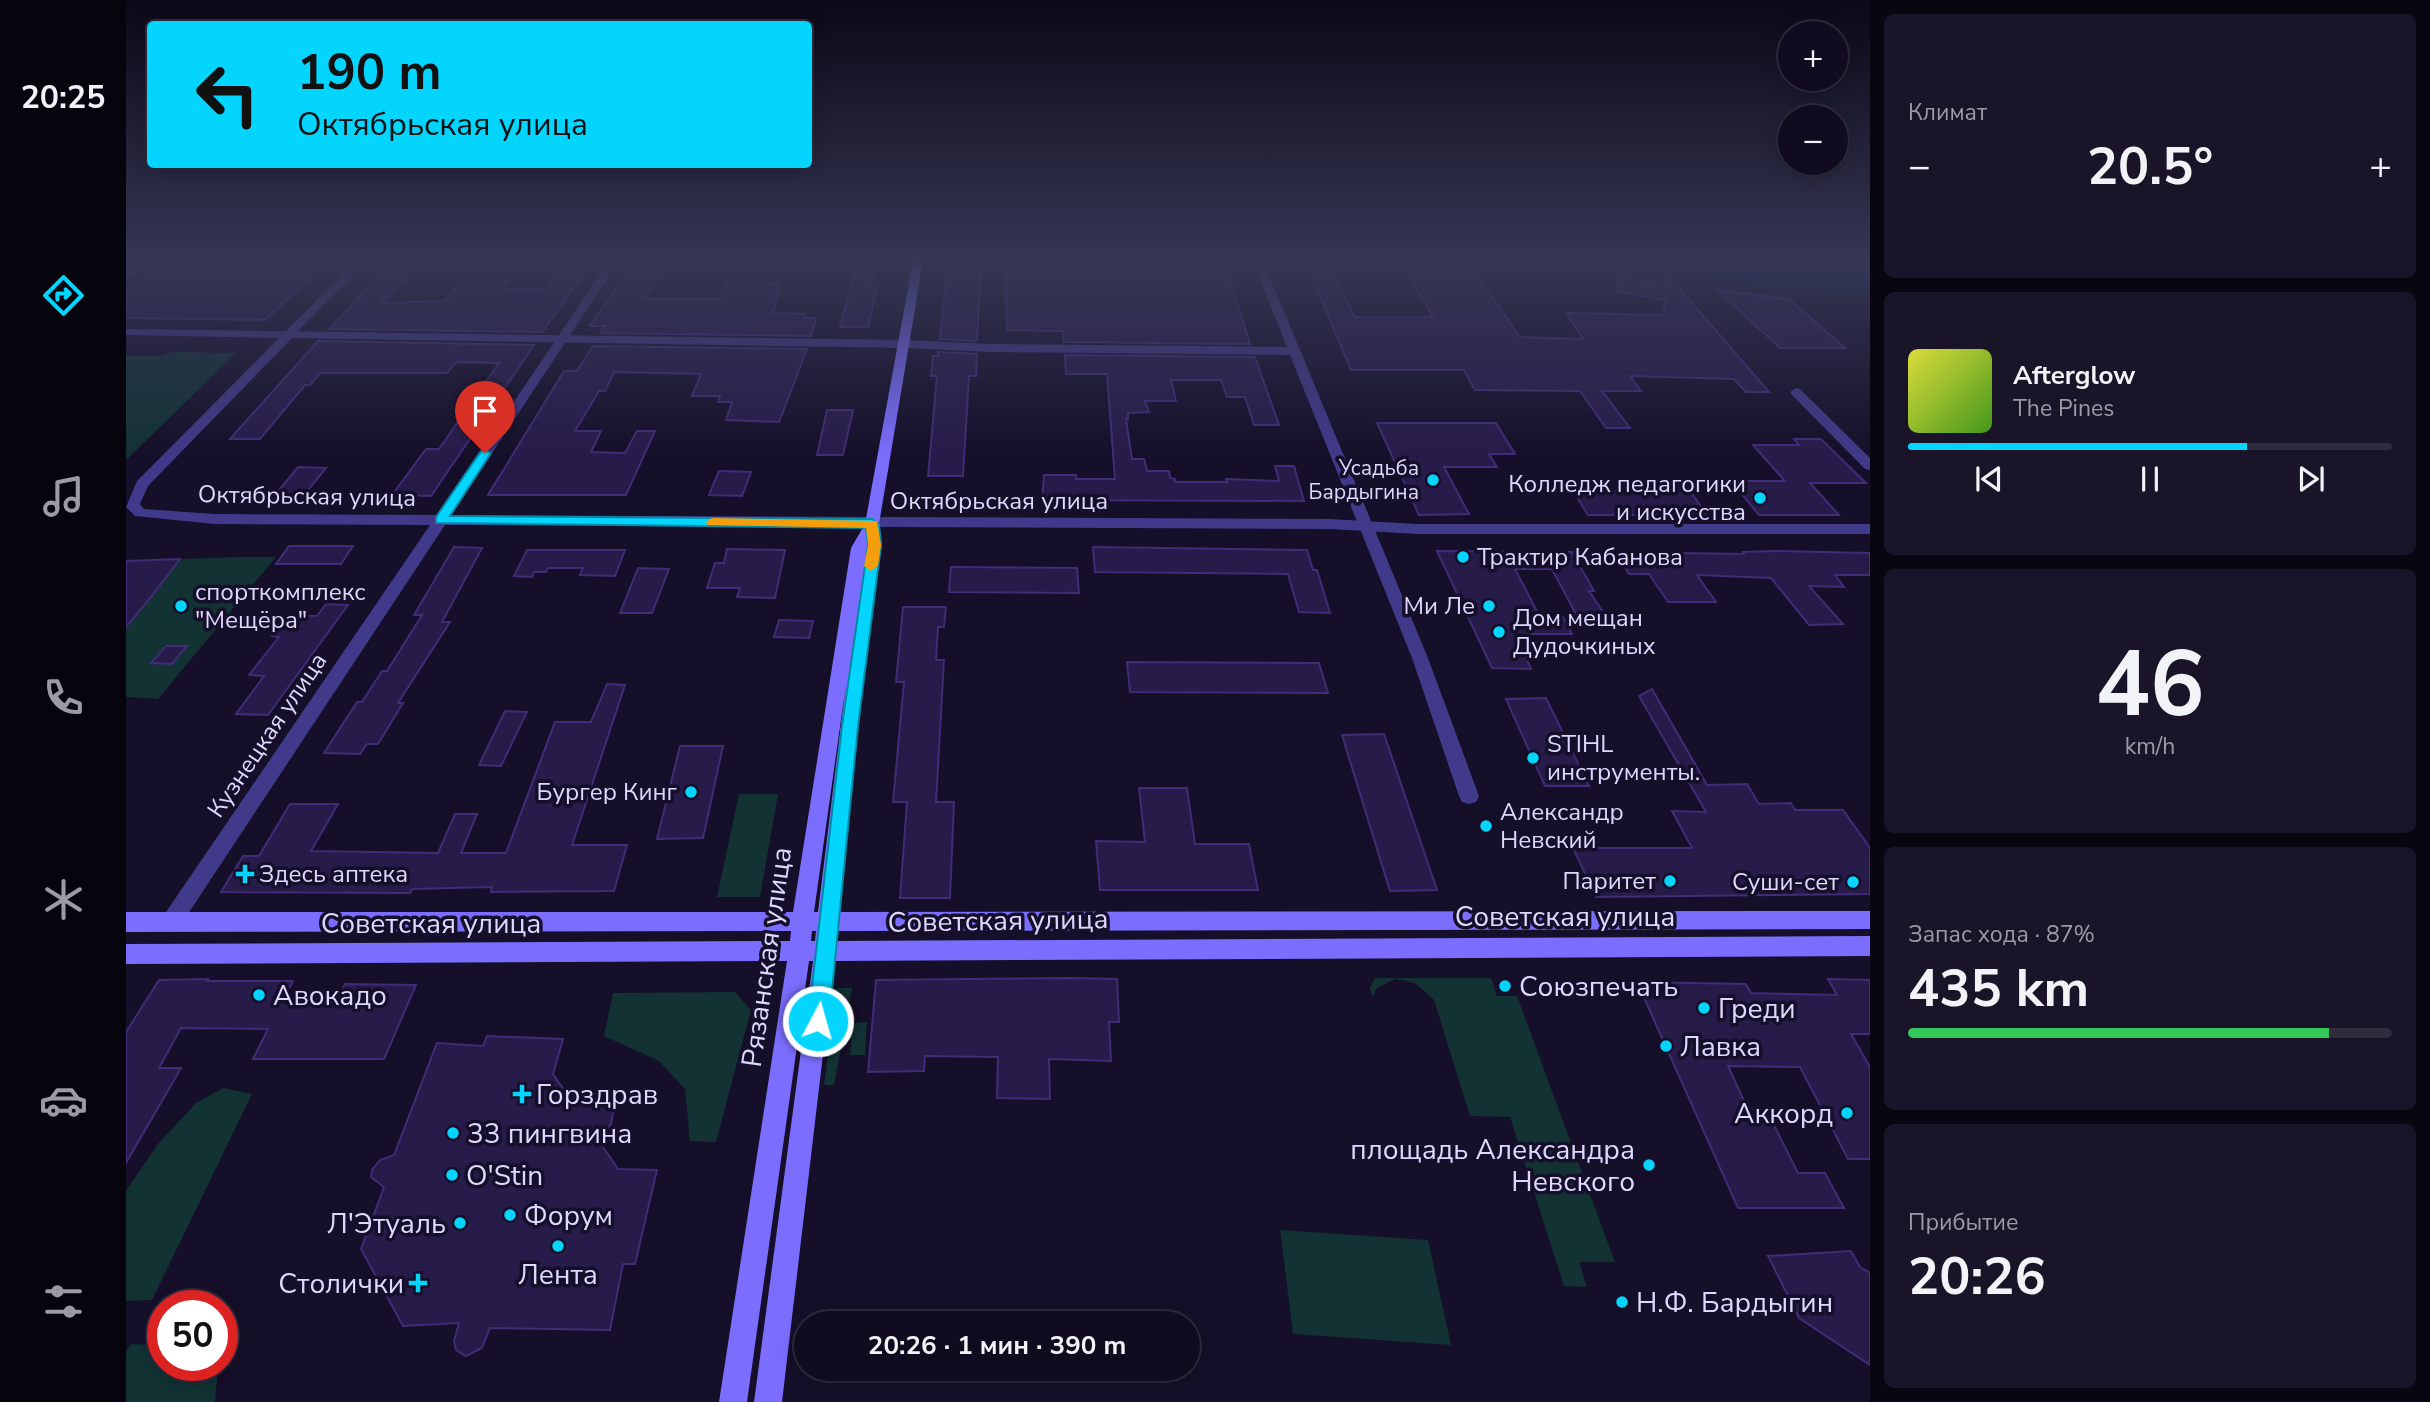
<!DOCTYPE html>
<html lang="ru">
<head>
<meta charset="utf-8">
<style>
	body { margin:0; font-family:"Nunito Sans",sans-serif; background:#191428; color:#f1f3f6; height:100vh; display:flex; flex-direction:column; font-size:26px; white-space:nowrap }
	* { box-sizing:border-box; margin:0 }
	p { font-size:23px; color:#9c9ba4 }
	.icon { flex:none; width:38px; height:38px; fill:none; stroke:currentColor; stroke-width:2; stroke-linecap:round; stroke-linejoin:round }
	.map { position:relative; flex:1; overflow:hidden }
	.panel { display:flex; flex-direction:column; gap:14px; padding:14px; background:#090611; width:560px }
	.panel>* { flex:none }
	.banner { position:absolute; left:21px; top:21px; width:665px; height:147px; border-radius:7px; box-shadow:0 4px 18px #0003,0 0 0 2px #302b3d; background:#03d5ff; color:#111; overflow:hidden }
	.controls { position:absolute; left:1652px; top:21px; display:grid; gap:14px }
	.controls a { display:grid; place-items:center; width:70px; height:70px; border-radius:50%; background:#100b1f; box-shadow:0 4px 18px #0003,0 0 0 2px #302b3d; font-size:35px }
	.speed { position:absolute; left:21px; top:1290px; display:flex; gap:14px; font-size:35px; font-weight:700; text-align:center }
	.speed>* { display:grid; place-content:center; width:91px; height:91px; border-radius:50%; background:#100b1f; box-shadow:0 4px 18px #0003,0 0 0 2px #302b3d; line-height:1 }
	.speed .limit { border:10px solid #d22; background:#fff; color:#111 }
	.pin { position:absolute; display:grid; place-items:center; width:60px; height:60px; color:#fff; margin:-72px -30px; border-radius:50% 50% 50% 0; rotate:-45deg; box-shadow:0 0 7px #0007 }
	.pin .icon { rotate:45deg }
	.me { position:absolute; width:77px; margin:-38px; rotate:6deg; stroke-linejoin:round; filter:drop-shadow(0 0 5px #0008) }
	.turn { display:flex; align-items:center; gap:24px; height:147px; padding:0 35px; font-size:32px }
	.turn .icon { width:91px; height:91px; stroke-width:2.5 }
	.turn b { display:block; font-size:49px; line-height:60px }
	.big { font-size:52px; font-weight:700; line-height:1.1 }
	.panel .card { flex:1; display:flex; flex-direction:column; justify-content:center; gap:10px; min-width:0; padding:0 24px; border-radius:10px; background:#191428 }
	.panel .dial { align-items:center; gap:0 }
	.dial b { font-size:91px; line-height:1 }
	.song { display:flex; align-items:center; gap:21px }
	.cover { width:84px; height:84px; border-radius:10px; background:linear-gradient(135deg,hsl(60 70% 55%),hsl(100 70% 35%)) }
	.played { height:7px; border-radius:4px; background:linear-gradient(90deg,#03d5ff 70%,#302b3d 70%) }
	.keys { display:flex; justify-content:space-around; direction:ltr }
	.heat { display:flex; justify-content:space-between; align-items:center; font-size:38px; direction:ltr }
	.charge { height:10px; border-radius:5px; background:linear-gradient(90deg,#34c759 87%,#302b3d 0) }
	.trip { position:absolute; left:668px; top:1311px; width:406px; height:70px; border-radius:35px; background:#100b1f; box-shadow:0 4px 18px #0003,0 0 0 2px #302b3d; font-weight:700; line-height:70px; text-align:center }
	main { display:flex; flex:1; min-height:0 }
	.tabs { display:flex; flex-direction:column; width:126px; justify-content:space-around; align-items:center; background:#06040c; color:#9c9ba4 }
	.tabs .icon { width:49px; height:49px }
	.tabs .active { color:#03d5ff }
	.tabs b { font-size:32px; color:#f1f3f6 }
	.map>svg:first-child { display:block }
</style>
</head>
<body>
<main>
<nav class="tabs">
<b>20:25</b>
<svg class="icon active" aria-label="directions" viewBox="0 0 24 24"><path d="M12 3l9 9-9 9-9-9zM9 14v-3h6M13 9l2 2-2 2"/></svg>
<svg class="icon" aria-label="music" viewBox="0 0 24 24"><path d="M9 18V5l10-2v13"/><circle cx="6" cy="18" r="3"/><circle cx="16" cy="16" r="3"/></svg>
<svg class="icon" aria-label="phone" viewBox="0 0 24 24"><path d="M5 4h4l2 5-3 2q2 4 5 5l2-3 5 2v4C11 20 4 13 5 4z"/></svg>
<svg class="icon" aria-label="climate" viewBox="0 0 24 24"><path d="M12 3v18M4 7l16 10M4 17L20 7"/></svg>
<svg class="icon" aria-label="car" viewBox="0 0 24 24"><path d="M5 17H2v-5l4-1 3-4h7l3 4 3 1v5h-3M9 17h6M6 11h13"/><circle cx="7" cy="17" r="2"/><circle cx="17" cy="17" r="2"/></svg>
<svg class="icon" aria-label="filters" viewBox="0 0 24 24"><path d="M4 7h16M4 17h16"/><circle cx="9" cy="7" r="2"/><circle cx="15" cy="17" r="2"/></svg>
</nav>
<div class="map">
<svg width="1744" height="1402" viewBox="0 0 1744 1402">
	<rect width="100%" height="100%" fill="#150f29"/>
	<g fill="#123233">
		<path d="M47 352 110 353 0 460V356H34Z"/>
		<path d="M112 557H150L32 699 0 697V561Z"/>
		<path d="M613 794H652L634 897H591Z"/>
		<path d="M1249 978H1365L1371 996H1391L1489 1262H1453L1461 1287 1438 1286 1384 1117 1344 1116 1308 1000 1290 984 1280 981 1269 979 1251 988 1246 997 1244 987Z"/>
		<path d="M711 988H726L708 1085H698Z"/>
		<path d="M609 992 625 1010 590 1142 564 1141 559 1089 533 1061 478 1036 487 993Z"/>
		<path d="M741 1022 739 1055H724L727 1023Z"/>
		<path d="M97 1088 126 1094 26 1300 0 1301V1191L32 1144 70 1103Z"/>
		<path d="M1154 1230 1302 1240 1325 1345 1167 1334Z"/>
		<path d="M5 1344 37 1345V1365H92L89 1402H0V1352Z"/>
	</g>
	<path fill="#091c48" d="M1473 261H1585C1602 270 1617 274 1637 272L1636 263 1646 262 1744 270V292L1650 286Z"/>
	<g fill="#271b4a" stroke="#402c77" stroke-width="2">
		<path d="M41 261H56L197 265 139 320 0 318V290Z"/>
		<path d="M519 261H544L518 297 527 299H593L599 285 654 284 647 313 679 314 678 318H690L685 336 474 333 479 326H464L503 268H514Z"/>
		<path d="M732 261H751L744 292H750L742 327H714Z"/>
		<path d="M822 261H855L851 341 814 339Z"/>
		<path d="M879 261H1098L1124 344 938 342 937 331 881 330Z"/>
		<path d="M1179 261H1202L1229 317H1307L1274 261H1341L1394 337 1457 339 1440 313 1538 315 1539 300 1490 291 1492 277 1541 284 1542 275 1643 392H1620L1608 379 1504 376 1515 391H1476L1504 428H1480L1454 391 1349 390 1338 370H1225Z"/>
		<path d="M263 266H290L256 303 319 301 336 280H384L378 289H419L433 268 461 269 416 332 203 329Z"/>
		<path d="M1591 290 1663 299 1719 348H1654Z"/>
		<path d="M192 341 408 345 305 496 266 495 300 449H313L373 363 330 362 321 373H194L184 385H179L134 439H104Z"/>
		<path d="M467 346 681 349 653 422 600 420 606 402H592L594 396H566L575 374 488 372 479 391H473L449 431H475L465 452 499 453 511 431H529L500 495H362L438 371H451Z"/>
		<path d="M812 352 851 354 850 376H843L837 476H802L811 376H805L807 356H812Z"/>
		<path d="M939 355 1129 357 1153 425H1128L1119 397H1101L1095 380H1045L1050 401H1019L1023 412 1002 413V419H1000L1006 459H1018L1021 471H1043L1044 478 1049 479V482H1101L1100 479 1153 481 1149 466H1168L1178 501 916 500 918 475H950V479H989L981 374H940Z"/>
		<path d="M701 410H727L717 455H691Z"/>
		<path d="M1251 423H1370L1389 454H1363L1371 467H1318L1343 514 1293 515Z"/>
		<path d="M1668 439H1695L1740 483H1684L1713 515H1633L1605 481H1659L1627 445H1673Z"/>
		<path d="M172 467 200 468 178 495H149Z"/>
		<path d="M593 471 625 472 616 496 583 495Z"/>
		<path d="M1441 481H1465L1471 491 1531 492 1524 481H1557L1581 515H1462Z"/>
		<path d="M163 546H227L215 564H150Z"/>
		<path d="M328 547 356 548 316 622H324L272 703H277L252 744H241L234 754 198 753 231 702H236L256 671H261L296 615H288Z"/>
		<path d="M967 547 1181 550 1187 570H1191L1204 613 1173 612 1162 574 969 572Z"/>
		<path d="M601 549 659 550 649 598 611 597 614 588H581L589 563H598Z"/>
		<path d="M401 550H499L489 576 454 575 457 568H422L420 572H408L406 577 388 576Z"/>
		<path d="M1311 551 1446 552 1468 591H1463L1483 621 1454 622 1426 569H1389L1414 617H1437L1446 634H1400L1402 638H1391L1405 669 1366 668Z"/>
		<path d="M1649 551 1744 553V575H1709L1718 587 1683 586 1717 624 1683 625 1645 578 1571 575 1590 602H1542L1523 574H1503L1490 552 1618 554 1617 552Z"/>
		<path d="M54 559 25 597 0 627V561Z"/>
		<path d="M825 567 951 568 953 593 823 592Z"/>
		<path d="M512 568 543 569 526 613H494Z"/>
		<path d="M200 604 222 605 142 715 110 714 138 676 123 675 153 637 146 636 163 615 191 616Z"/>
		<path d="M777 607H820L818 627H812L810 660H818L810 802H828L824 898H774L781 802H767L778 682H770Z"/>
		<path d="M653 620 687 621 683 638 648 637Z"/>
		<path d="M40 646H61L46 664 25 663Z"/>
		<path d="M1001 662 1193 663 1202 693 1004 692Z"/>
		<path d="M481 684 499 685 446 845H501L488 891 365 892 366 887 286 889 284 893 95 892 117 856H133L164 804H212L185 851 312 853 329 814H351L335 853H380L429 722H465Z"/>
		<path d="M1526 689 1581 785 1621 784 1633 804 1665 803 1669 810H1717L1744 848V894L1470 897 1447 848H1566L1546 811 1580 812 1513 696Z"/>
		<path d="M1420 698 1463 786H1419L1380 699Z"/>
		<path d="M379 711 401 712 375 766 353 765Z"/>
		<path d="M1258 734 1311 890 1264 891 1216 735Z"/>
		<path d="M554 746H597L577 838 531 839Z"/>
		<path d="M1013 788H1061L1069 844H1123L1132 890H974L970 841 1019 842Z"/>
		<path d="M944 978 991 979 993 1022H983L985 1061 923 1059 924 1099 871 1098 872 1057 799 1056 798 1071 742 1072 750 980Z"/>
		<path d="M82 979 81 981H167L158 999H212L219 984 290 985 258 1059H127L142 1029 55 1028 33 1068H55L0 1163V1032L33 980Z"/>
		<path d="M1702 979 1744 980V1034H1725L1744 1067V1159H1722L1674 1067 1602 1066 1628 1123H1647L1672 1173H1699L1718 1208H1612L1511 982 1620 984 1625 993 1711 995Z"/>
		<path d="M361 1036 437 1039 427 1074 445 1100 472 1093 485 1100 488 1107 485 1124 473 1141 492 1169 531 1170 509 1264H497L484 1330 364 1328 356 1348 340 1356 330 1350 328 1341 333 1323 277 1326 235 1249 258 1187 245 1177 246 1170 254 1160 268 1155 311 1043 357 1046Z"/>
		<path d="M1725 1251 1734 1267 1744 1273V1365L1673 1318 1642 1256Z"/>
	</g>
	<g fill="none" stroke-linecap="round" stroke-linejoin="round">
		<g fill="#413989" fill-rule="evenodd">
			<path d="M15 261H27L0 279V271Z"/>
			<path d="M230 261H241L168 335H160V331Z"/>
			<path d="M483 261H493L320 523H310L308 520 310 517Z"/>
			<path d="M1127 261H1137L1302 658 1353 796 1350 802 1343 804 1336 802 1333 796 1286 658 1164 355 866 352 779 348 773 344 779 340 866 344 1161 347Z"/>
			<path d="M1670 388 1674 389 1744 458V470L1739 469 1666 395 1664 392Z"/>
		</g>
		<path fill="#413989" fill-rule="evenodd" d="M0 329 779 340 785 344 779 348 166 338 22 486 14 504 18 509 88 514 1204 519 1291 524H1744V534H1291L1204 529 319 525 52 929 45 932 38 929 34 922 38 915 304 525 88 524 9 516 0 507 11 481 153 338 0 335Z"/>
		<path fill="#7b6eff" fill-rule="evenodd" d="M787 261H797L753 524 756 545 744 623 712 912 1744 911V929L711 931 710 941 1744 936V956L708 961 656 1402H628L687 961H683L621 1402H593L661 961 0 964V944L664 941 665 931 0 932V912H667L725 548 739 524ZM720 684 692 912H688ZM686 931H690L689 941H685Z"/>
	</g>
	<linearGradient id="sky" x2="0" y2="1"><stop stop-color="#0c0817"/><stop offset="0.57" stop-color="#353754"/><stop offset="1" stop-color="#353754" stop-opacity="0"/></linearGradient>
	<rect width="1744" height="457" fill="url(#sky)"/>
	<path fill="#03d5ff" stroke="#028aa6" stroke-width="2" d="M359 450 365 453 324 516 746 519 753 524 755 545 732 726 703 1021 700 1028 692 1031 685 1028 682 1021 716 726 742 545 740 528 310 523V517L355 451Z"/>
	<path fill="#f59e0b" d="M586 518 751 521 755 545 752 566 745 571 738 566 742 545 740 528 582 525 580 522Z"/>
	<g fill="#03d5ff" stroke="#150f29" stroke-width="2.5">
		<circle cx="1307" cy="480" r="7"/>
		<circle cx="1634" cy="498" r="7"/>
		<circle cx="1337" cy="557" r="7"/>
		<circle cx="55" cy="606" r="7"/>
		<circle cx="1363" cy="606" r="7"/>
		<circle cx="1373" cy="632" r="7"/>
		<circle cx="1407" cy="758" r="7"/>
		<circle cx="565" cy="792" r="7"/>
		<circle cx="1360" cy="826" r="7"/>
		<path d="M115.5 863.5h7v7h7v7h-7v7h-7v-7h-7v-7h7z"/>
		<circle cx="1544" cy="881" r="7"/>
		<circle cx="1727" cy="882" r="7"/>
		<circle cx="1379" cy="986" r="7"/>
		<circle cx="133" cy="995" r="7"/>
		<circle cx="1578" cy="1008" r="7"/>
		<circle cx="1540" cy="1046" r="7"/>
		<path d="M392.5 1083.5h7v7h7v7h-7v7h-7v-7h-7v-7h7z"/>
		<circle cx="1721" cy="1113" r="7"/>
		<circle cx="327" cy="1133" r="7"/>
		<circle cx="1523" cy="1165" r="7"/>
		<circle cx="326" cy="1175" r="7"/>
		<circle cx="384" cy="1215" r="7"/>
		<circle cx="334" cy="1223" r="7"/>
		<circle cx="432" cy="1246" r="7"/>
		<path d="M288.5 1272.5h7v7h7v7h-7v7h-7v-7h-7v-7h7z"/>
		<circle cx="1496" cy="1302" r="7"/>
	</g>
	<g text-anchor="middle" stroke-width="7" stroke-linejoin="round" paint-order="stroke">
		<g font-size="21" fill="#ded7ff" stroke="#150f29" text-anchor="end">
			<text x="1293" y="475">Усадьба<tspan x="1293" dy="24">Бардыгина</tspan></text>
		</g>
		<g font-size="24" fill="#ded7ff" stroke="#150f29" text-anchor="start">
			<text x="1620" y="492" text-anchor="end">Колледж педагогики<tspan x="1620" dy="28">и искусства</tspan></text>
			<text x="1351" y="565">Трактир Кабанова</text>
			<text x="69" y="600">спорткомплекс<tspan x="69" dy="28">"Мещёра"</tspan></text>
			<text x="1349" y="614" text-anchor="end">Ми Ле</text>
			<text x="1387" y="626">Дом мещан<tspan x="1387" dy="28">Дудочкиных</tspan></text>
			<text x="1421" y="752">STIHL<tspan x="1421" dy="28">инструменты.</tspan></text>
			<text x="551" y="800" text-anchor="end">Бургер Кинг</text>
			<text x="1374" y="820">Александр<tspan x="1374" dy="28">Невский</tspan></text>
			<text x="133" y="882">Здесь аптека</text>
			<text x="1530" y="889" text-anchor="end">Паритет</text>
			<text x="1713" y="890" text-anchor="end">Суши-сет</text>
		</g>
		<g font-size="24" fill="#ded7ff" stroke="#150f29">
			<text transform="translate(181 496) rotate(1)" y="8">Октябрьская улица</text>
			<text x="873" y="509">Октябрьская улица</text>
			<text transform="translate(141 735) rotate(-56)" y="8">Кузнецкая улица</text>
		</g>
		<g font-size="28" fill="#ded7ff" stroke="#150f29">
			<text x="1439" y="926">Советская улица</text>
			<text transform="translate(872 920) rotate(-1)" y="10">Советская улица</text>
			<text x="305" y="933">Советская улица</text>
			<text transform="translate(640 957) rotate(-82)" y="10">Рязанская улица</text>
		</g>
		<g font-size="28" fill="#ded7ff" stroke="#150f29" text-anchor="start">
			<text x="1393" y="996">Союзпечать</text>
			<text x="147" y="1005">Авокадо</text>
			<text x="1592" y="1018">Греди</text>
			<text x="1554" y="1056">Лавка</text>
			<text x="410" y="1104">Горздрав</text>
			<text x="1707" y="1123" text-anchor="end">Аккорд</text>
			<text x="341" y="1143">33 пингвина</text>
			<text x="1509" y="1159" text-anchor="end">площадь Александра<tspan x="1509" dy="32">Невского</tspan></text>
			<text x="340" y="1185">O'Stin</text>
			<text x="398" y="1225">Форум</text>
			<text x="320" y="1233" text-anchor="end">Л'Этуаль</text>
			<text x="432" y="1284" text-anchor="middle">Лента</text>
			<text x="278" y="1293" text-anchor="end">Столички</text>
			<text x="1510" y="1312">Н.Ф. Бардыгин</text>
		</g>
	</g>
</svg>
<div class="controls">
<a>+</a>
<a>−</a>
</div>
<div class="speed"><div class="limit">50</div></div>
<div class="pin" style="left:359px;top:453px;background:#d93025"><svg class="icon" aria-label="arrive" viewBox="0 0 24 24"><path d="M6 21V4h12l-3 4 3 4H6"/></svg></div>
<svg class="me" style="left:692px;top:1021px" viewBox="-20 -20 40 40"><circle r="17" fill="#03d5ff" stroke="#fff" stroke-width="3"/><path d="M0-11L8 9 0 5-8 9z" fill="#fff"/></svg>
<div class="trip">20:26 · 1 мин · 390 m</div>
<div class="banner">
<div class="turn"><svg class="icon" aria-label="left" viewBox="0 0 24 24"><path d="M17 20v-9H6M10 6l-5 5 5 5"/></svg><div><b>190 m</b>Октябрьская улица</div></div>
</div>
</div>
<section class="panel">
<div class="card"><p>Климат</p>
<div class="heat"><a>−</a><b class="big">20.5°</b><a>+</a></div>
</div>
<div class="card">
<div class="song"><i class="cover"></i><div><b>Afterglow</b><p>The Pines</p></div></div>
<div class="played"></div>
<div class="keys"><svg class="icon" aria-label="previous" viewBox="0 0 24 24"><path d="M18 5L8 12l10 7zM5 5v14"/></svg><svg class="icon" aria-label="pause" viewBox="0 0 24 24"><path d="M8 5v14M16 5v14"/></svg><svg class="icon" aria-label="next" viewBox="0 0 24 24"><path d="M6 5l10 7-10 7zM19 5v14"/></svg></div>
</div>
<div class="card dial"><b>46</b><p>km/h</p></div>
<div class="card"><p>Запас хода · 87%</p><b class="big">435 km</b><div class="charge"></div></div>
<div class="card"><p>Прибытие</p><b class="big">20:26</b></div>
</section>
</main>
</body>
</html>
